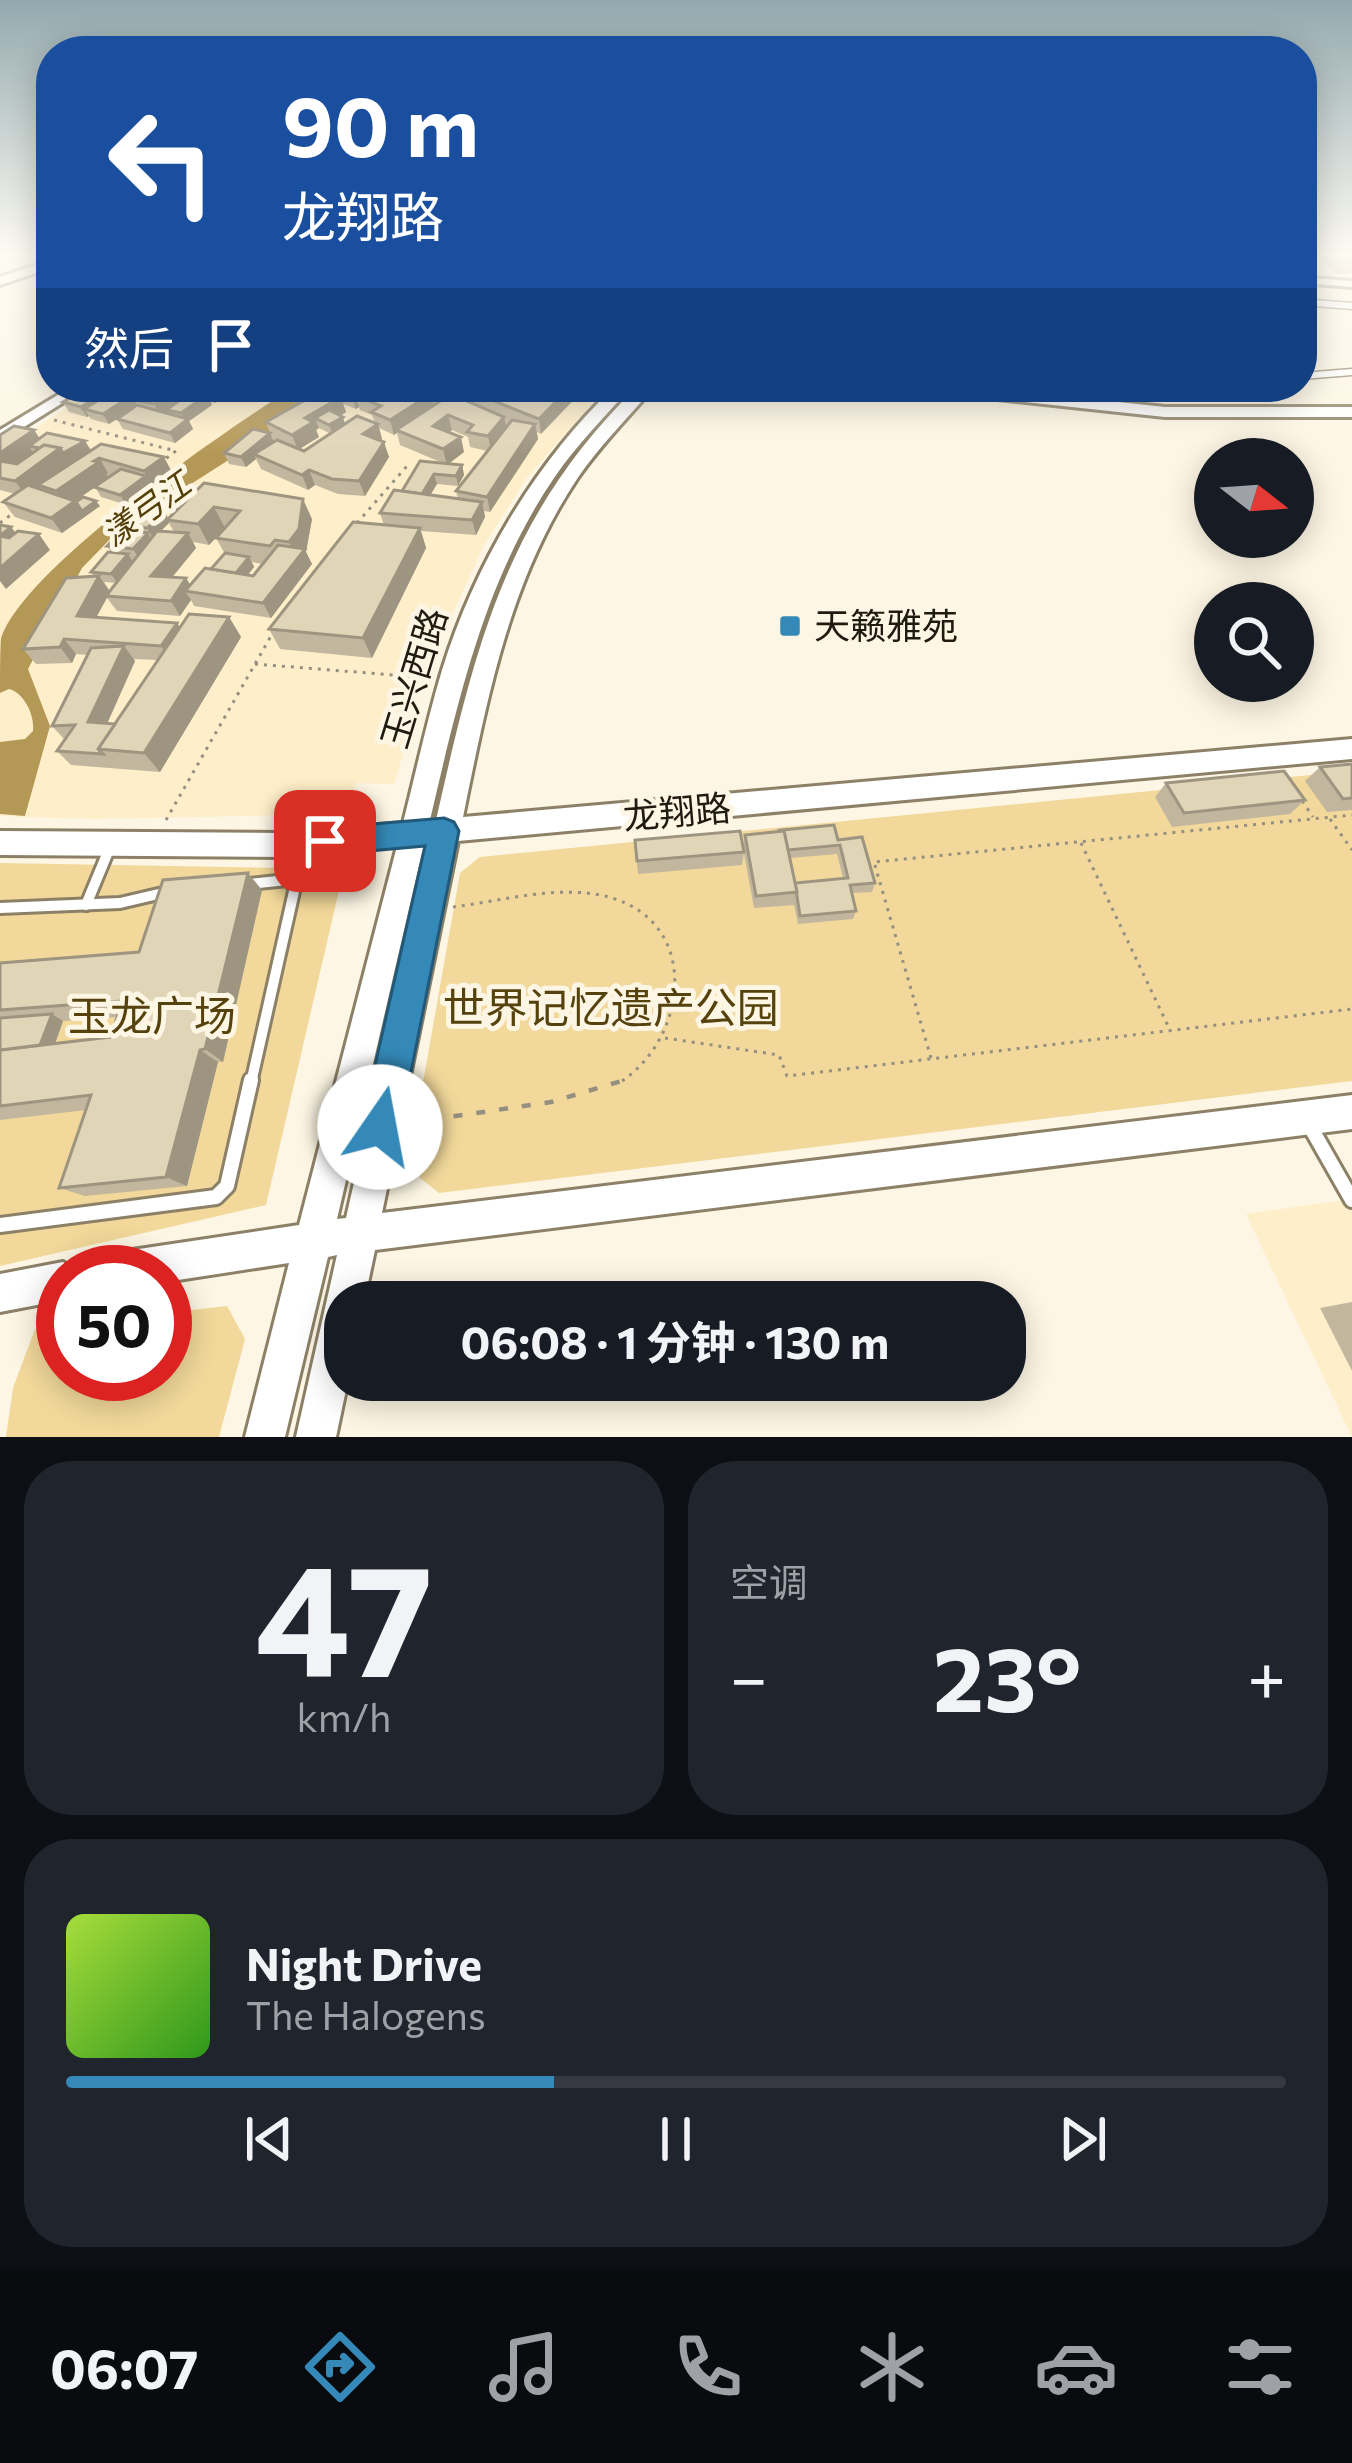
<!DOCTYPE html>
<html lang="zh">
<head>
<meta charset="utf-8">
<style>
	body { margin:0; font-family:Commissioner,"Noto Sans SC",sans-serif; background:#20242c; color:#f1f3f6; height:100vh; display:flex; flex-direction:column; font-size:45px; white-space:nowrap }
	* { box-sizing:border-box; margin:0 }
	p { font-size:39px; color:#9ea1a6 }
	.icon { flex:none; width:66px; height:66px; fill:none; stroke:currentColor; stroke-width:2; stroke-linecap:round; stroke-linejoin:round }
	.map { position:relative; height:1437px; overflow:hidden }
	.drawer { display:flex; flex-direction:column; gap:24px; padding:24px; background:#0d0f14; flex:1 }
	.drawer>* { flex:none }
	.guide { position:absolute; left:36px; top:36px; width:1281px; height:366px; border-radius:48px; box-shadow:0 6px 30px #0003; background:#1a4fa0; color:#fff; overflow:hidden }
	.needle { width:78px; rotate:107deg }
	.controls { position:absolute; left:1194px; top:438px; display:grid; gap:24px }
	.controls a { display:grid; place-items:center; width:120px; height:120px; border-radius:50%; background:#171b24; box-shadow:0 6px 30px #0003; font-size:60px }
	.speed { position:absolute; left:36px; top:1245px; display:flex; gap:24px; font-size:60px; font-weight:700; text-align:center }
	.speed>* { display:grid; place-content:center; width:156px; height:156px; border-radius:50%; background:#171b24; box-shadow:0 6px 30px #0003; line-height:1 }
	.speed .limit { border:18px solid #d22; background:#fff; color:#111 }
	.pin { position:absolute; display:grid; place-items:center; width:102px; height:102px; color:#fff; margin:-51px; border-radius:24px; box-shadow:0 6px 18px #0006 }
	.me { position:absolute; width:132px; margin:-66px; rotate:12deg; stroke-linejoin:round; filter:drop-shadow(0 0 9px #0008) }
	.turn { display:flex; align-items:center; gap:42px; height:252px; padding:0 48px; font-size:54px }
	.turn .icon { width:156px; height:156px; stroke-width:2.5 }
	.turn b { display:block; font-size:84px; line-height:102px }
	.then { display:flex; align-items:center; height:114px; padding:0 48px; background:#0003; gap:24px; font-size:45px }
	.big { font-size:90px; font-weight:700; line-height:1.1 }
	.drawer .tile { flex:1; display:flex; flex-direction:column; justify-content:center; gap:18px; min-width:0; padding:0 42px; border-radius:48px; background:#20242c }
	.drawer .dial { align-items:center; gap:0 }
	.dial b { font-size:156px; line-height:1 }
	.song { display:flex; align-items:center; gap:36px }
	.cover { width:144px; height:144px; border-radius:18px; background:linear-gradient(135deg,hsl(80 70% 55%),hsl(110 70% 35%)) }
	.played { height:12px; border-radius:6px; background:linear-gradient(90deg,#3489b8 40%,#363941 40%) }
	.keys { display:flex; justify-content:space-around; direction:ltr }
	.heat { display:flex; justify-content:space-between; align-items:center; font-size:66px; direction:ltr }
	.drawer .tiles { flex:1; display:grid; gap:24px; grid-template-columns:1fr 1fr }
	.tile:last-child { grid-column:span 2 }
	.trip { position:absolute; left:324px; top:1281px; width:702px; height:120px; border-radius:48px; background:#171b24; box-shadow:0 6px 30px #0003; font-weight:700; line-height:120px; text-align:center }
	.tabs { display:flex; height:192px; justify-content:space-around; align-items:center; background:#090b0e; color:#9ea1a6 }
	.tabs .icon { width:84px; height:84px }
	.tabs .active { color:#3489b8 }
	.tabs b { font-size:54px; color:#f1f3f6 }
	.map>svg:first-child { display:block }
</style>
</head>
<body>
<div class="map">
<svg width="1352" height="1437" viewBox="0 0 1352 1437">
	<rect width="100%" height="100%" fill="#fdf6e4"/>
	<g fill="#feeec9">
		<path d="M100 387H606L526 479 483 547 430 663 394 784 356 783 348 814 94 819 0 816V450Z"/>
		<path d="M1352 1199V1437L1246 1214Z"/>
	</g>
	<g fill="#f2d89a">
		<path d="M1352 771V1081L439 1193 408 1168 460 873 480 857Z"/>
		<path d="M0 863 344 869 266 1205 0 1266Z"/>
		<path d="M227 1306 245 1339 219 1437H6L13 1388 35 1329 63 1326V1374H165V1313Z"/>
	</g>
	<path fill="#b49856" d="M294 387H343L119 530 82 568 28 669 50 726 25 816 0 814V742L25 739 33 731C35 715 24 693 9 689L0 693C0 677 0 653 1 638 25 567 226 430 294 387Z"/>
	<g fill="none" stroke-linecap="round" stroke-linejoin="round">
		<defs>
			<g id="service-far2">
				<path d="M1302 302 1352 306"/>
				<path d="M1302 376 1352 372"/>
				<path d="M1073 387 1074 396"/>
			</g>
			<g id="service-far1">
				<path d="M250 884 287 880 295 887 251 1083"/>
				<path d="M86 905 110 847"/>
				<path d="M0 908 120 903 167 892"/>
			</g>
			<g id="service">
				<path d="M1311 1128 1352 1200"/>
				<path d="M0 1225 216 1197 227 1186 251 1080"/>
			</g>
			<path id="minor" d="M1302 277 1352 281V287L1302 283Z"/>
			<path id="tertiary" d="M71 387H88L0 442V430Z"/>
			<g id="secondary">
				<path d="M51 260V268L0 285V277Z"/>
				<path d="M614 387H631C605 417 577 444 554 478 484 581 458 701 430 820H436C475 648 505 515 637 387H654C628 418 600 445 577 479 509 581 487 699 463 817L1352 739V759L458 841 382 1213 1352 1095V1129L375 1250 364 1302H345V1380H348L336 1437H296L337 1255 328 1257 285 1437H245L289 1263 165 1282V1272H93L99 1259 112 1253 299 1225 397 846 282 857 0 855V831L282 833 403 823C416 772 427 720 442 670 475 564 534 464 614 387ZM431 843 346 1218 337 1219 424 844Z"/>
				<path d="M925 387H978L1165 407H1352V417H1165L933 392Z"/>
				<path d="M63 1262 78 1272H63V1300L0 1312V1274Z"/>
			</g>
		</defs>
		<use href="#service-far2" stroke="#8c8167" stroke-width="9"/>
		<use href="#service-far1" stroke="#8c8167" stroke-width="16"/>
		<use href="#service" stroke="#8c8167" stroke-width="20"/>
		<use href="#minor" stroke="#8c8167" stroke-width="6"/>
		<use href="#tertiary" stroke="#8c8167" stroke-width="6"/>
		<use href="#secondary" stroke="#8c8167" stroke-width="6"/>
		<g stroke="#958f80" stroke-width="3" stroke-dasharray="3 6" stroke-linecap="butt">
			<path d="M54 420 176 451 164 460"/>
			<path d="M0 523 12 514"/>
			<path d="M357 523 407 466"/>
			<path d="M255 664 431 678"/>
			<path d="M1302 801 1313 817"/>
			<path d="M1330 819 1352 850"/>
			<path d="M166 820 271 636"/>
			<path d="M1081 843 1170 1030"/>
			<path d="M453 907C502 901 563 883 612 898 702 925 687 1040 619 1083"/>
			<path d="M665 1038 779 1055 787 1076 1352 1009"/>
			<path d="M931 1058 874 862 1352 815"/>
		</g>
		<path stroke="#958f80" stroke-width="4.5" stroke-dasharray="9 14" stroke-linecap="butt" d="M408 1123 551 1102 625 1080"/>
		<use href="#service-far2" stroke="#fff" stroke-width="6"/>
		<use href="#service-far1" stroke="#fff" stroke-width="10"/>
		<use href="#service" stroke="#fff" stroke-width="14"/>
		<use href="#minor" fill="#fff" fill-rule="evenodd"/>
		<use href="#tertiary" fill="#fff" fill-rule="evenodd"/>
		<use href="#secondary" fill="#fff" fill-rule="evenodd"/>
	</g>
	<g fill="#c2b79e" fill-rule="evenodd">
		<path d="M1314 253H1352V274H1337Z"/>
		<path d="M141 387H238L215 403 211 402 212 405 189 421 193 429 175 443 123 429 117 419 109 424 91 419 89 416 87 417 69 412 63 402Z"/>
		<path d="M332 387H390L382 392 396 397 409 389 404 387H459L460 391 455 395 469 401 467 390 471 387H538L530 393 540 395 541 434 537 432 538 439 490 512 484 511 485 517 476 535 421 531 426 548 372 658 280 649 269 629 384 525 380 513 402 491 445 464 400 445 397 433 394 435 379 428 382 439 380 441 389 457 365 496 338 494 315 485 308 490 261 469 256 459 246 467 229 464 224 453 270 433 266 422 334 395ZM343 404 356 409 359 407 360 410 372 415 375 423 345 424 340 416 346 412ZM319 428 331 434 304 451 299 449 319 437 316 430ZM452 430 468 437 470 447 488 451 456 491 458 499 430 495 437 484 458 486 464 475 462 465 448 464 464 452 449 432Z"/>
		<path d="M34 430 40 439 85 441 91 450 172 472 127 505 101 497 95 487 75 501 100 506 62 533 15 517 3 502 15 494 0 490V435Z"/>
		<path d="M204 483 312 519 306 552 312 564 271 618 194 606 191 600 180 616 117 611 107 598 96 617 177 623 180 627 229 617 241 637 160 772 71 765 57 751 64 739 52 726 87 655 76 654 72 663 36 664 23 649 95 577 91 572 112 553 107 546 134 531 130 525 165 512 169 519ZM169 523 174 532 161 531ZM225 528 216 538 225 554 211 569 190 585 186 578 172 577 196 548 193 542 209 545ZM252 562 262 564 253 576 248 575 254 567ZM104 582 116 583 110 591ZM134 659 158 660 115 724H107L135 661Z"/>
		<path d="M1352 764V810L1327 812 1305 781 1320 767Z"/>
		<path d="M1166 783 1305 800 1290 814 1172 827 1155 797Z"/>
		<path d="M745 835 838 840 875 883 872 892 852 893 856 911 853 919 798 924 794 905 754 908 743 848ZM837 854 843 878 795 883 790 858Z"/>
		<path d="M635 840 744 852 742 865 638 874Z"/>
		<path d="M262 890 223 1062H218L187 1186 85 1196 59 1188 86 1110 0 1120V963L139 952ZM117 1017 110 1037 55 1044 63 1021Z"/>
		<path d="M1352 1302V1371L1320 1308Z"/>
	</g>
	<g fill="#9e9581">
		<path d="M114 387H130L84 409 89 416 87 417 81 407Z"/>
		<path d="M179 387H208L188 388 193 397 166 410 168 415 162 419 154 404Z"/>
		<path d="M219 387H238L215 403 211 393Z"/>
		<path d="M363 387H390L369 401 355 395 359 407 356 409 351 394Z"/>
		<path d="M450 387H459L460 391 437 407 434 397Z"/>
		<path d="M570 387H586L541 434 539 419Z"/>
		<path d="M144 388 149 398 134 400 138 406 109 424 103 414Z"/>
		<path d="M431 394 435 408 396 430 397 433 394 435 390 420Z"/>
		<path d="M207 395 212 405 189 421 193 429 175 443 170 433 185 422 181 413Z"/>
		<path d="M341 397 346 412 327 424 315 418 319 428 316 430 319 437 298 450 292 435 305 418Z"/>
		<path d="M448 415 452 430 436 441 433 426Z"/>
		<path d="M343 417 346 427 333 435 329 425Z"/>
		<path d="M504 417 507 431 491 451 488 436Z"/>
		<path d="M378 424 382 439 368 449 363 434Z"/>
		<path d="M535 424 538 439 490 512 487 497Z"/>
		<path d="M34 430 44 445 29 446 33 452 0 476V453Z"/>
		<path d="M270 433 274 443 254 454 256 459 246 467 241 457Z"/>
		<path d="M461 437 464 452 447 465 443 449Z"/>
		<path d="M85 441 91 451 70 463 26 496 15 481 60 448Z"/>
		<path d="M384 442 389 457 365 496 359 481Z"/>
		<path d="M164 457 172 472 127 505 120 495 146 476 144 471Z"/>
		<path d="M99 458 108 473 106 474 109 478 67 506 56 491Z"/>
		<path d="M462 465 464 475 458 486 456 476Z"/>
		<path d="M309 470 315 485 308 490 302 475Z"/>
		<path d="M434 474 437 484 423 507 421 497Z"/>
		<path d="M303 499 312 519 306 552 312 564 271 618 263 603 297 559 289 542Z"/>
		<path d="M75 501H96L100 506 62 533 51 518Z"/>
		<path d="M482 502 485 517 476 535 472 520Z"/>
		<path d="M214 507 225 528 209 545 198 524Z"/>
		<path d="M165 512 169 523 153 538 147 528Z"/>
		<path d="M11 527 19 537 0 553V536Z"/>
		<path d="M420 528 426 548 372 658 363 638Z"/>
		<path d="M148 533 154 543 140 560 133 549Z"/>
		<path d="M188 533 196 548 161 591 151 576Z"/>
		<path d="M39 534 50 550 6 589 0 581V568Z"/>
		<path d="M128 554 134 564 118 584 111 574Z"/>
		<path d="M249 557 254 567 238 587 232 577Z"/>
		<path d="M99 576 110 592 89 631 77 616Z"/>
		<path d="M186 578 195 593 185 591 191 600 180 616 171 601Z"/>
		<path d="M229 617 241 637 160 772 144 753Z"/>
		<path d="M177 623 187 638 171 661 161 646Z"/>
		<path d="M64 639 76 654 72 663 60 647Z"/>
		<path d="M124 646 135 661 101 737 88 722Z"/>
		<path d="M248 873 262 890 223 1062 205 1049Z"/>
		<path d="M52 1014 63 1021 49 1060 36 1054Z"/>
		<path d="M200 1050 218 1062 187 1186 166 1177Z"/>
	</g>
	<g fill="#e1d5b8" stroke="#9e9581" stroke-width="3">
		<path d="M1337 253H1352V261H1345Z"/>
		<path d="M88 387H114L81 407 63 402Z"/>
		<path d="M120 387 144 388 103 414 84 409Z"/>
		<path d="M154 387H179L154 404 134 400Z"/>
		<path d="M189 387H219L211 393Z"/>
		<path d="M332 387H363L351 394Z"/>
		<path d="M371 387 396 397 412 387 431 394 390 420 371 412 381 406 355 395Z"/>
		<path d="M419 387H450L434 397 430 395 431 394 417 388Z"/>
		<path d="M471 387H506L540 395 548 387H570L539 419 467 390Z"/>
		<path d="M323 390 341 397 305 418 313 422 292 435 266 422Z"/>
		<path d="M193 391 207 395 181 413 166 410Z"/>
		<path d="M451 394 504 417 488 436 467 432 473 425 448 415 433 426 461 437 443 449 396 430Z"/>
		<path d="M137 405 188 419 170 433 117 419Z"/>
		<path d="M329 410 343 417 329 425 315 418Z"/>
		<path d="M357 416 378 424 363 434 384 442 359 481 332 479 309 470 302 475 254 454 277 440 304 451Z"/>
		<path d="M512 420 535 424 487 497 456 491Z"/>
		<path d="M14 426 34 430 0 453V435Z"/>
		<path d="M253 429 270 433 241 457 224 453Z"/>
		<path d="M47 433 85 441 63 453 60 448 44 445 39 448 29 446Z"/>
		<path d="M101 444 164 457 144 471 99 458 94 461 99 462 56 491 38 485Z"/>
		<path d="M44 445 60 448 15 481 0 478V461L17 464Z"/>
		<path d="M420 461 462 465 456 476 434 474 422 494 402 491Z"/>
		<path d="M121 469 146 476 120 495 94 487Z"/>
		<path d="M204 483 303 499 299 529 289 542 275 540 270 546 216 538 240 511 214 507 198 524 167 520Z"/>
		<path d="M28 485 75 501 51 518 3 502Z"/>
		<path d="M394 490 482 502 472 520 380 513Z"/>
		<path d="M83 497 96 501 82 511 76 502Z"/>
		<path d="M148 509 165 512 147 528 130 525Z"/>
		<path d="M353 522 420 528 363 638 269 629Z"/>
		<path d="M0 525 11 527 0 536Z"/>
		<path d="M123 530 148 533 133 549 107 546Z"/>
		<path d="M18 531 39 534 0 568V536L9 538Z"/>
		<path d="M157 531 188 533 151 576 186 578 171 601 106 596Z"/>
		<path d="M278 545 305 549 263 603 185 591 205 568 253 576Z"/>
		<path d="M108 552 128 554 111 574 91 572Z"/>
		<path d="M225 553 249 557 236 573 211 569Z"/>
		<path d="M99 576 77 616 177 623 161 646 64 639 60 647 23 649 66 578Z"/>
		<path d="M189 614 229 617 144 753 98 749Z"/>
		<path d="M124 646 88 722 115 724 98 749 103 754 57 751 75 725 52 726 91 648Z"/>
		<path d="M1352 764V798L1343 799 1320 767Z"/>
		<path d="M1284 771 1305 800 1184 813 1166 783Z"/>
		<path d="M834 825 838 840 862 837 875 883 850 885 856 911 800 916 795 883 848 878 840 845 788 850 784 831 782 830Z"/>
		<path d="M740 831 744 852 637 861 635 840Z"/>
		<path d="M784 831 797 892 756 896 745 835Z"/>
		<path d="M248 873 205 1049 200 1050 166 1177 59 1188 91 1095 0 1106V1050L110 1037 123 1001 0 1010V963L139 952 163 880Z"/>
		<path d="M52 1014 40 1045 0 1050V1018Z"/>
	</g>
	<linearGradient id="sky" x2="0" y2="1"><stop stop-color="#93a9ae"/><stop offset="0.56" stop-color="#fefbf3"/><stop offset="1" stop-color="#fefbf3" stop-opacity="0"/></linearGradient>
	<rect width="1352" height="454" fill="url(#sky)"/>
	<path fill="#3489b8" stroke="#225978" stroke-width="3" d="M444 818 454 822 459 831 400 1127 394 1141 380 1146 367 1141 361 1127 425 846 325 855 314 851 310 841 314 832 325 828Z"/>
	<rect fill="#3489b8" stroke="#fdf6e4" stroke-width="4.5" x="778" y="614" width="24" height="24" rx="6"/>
	<g text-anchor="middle" stroke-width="10" stroke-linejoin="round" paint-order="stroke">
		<g font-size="33" font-style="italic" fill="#534008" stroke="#fdf6e4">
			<text transform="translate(146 509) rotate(-36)" y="12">漾弓江</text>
		</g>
		<g font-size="36" fill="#201b11" stroke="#fdf6e4" text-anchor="start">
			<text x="814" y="639">天籁雅苑</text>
		</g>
		<g font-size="36" fill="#201b11" stroke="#fdf6e4">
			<text transform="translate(414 678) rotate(-73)" y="13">玉兴西路</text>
			<text transform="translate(677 812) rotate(-5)" y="13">龙翔路</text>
		</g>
		<g font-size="42" fill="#56420c" stroke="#fdf6e4">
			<text x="611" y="1023">世界记忆遗产公园</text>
			<text x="152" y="1031">玉龙广场</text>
		</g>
	</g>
</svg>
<div class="controls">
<a><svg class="needle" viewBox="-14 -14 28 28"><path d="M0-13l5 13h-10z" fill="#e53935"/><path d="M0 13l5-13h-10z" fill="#9ea1a6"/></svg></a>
<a><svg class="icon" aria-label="search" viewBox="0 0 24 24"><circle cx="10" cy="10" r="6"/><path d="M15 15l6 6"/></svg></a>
</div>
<div class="speed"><div class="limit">50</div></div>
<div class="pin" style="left:325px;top:841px;background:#d93025"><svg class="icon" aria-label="arrive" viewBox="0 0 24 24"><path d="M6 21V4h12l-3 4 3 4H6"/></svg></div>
<svg class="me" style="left:380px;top:1127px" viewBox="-20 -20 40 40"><circle r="19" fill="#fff"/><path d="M0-13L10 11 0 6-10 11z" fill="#3489b8"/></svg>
<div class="trip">06:08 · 1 分钟 · 130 m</div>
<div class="guide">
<div class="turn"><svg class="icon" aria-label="left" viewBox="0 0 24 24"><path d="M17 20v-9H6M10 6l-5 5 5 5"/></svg><div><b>90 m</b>龙翔路</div></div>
<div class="then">然后<svg class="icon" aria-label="arrive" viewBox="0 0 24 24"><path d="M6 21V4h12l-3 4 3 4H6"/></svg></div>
</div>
</div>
<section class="drawer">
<div class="tiles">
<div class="tile dial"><b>47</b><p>km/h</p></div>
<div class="tile"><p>空调</p>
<div class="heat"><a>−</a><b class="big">23°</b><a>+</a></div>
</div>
<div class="tile">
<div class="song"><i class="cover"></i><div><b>Night Drive</b><p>The Halogens</p></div></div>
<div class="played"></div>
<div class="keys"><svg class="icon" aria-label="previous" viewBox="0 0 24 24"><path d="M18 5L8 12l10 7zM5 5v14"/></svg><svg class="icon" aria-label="pause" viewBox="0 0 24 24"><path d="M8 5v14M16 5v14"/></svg><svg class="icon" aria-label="next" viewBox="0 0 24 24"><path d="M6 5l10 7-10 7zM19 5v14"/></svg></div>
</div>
</div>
</section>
<nav class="tabs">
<b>06:07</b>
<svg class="icon active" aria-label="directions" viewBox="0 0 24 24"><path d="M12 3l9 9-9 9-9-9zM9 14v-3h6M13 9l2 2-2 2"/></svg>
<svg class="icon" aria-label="music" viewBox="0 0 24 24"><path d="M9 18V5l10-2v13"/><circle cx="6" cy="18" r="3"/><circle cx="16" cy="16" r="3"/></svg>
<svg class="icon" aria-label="phone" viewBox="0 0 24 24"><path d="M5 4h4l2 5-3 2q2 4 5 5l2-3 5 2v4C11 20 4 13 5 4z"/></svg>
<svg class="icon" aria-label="climate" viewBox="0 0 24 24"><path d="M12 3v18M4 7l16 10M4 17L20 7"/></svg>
<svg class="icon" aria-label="car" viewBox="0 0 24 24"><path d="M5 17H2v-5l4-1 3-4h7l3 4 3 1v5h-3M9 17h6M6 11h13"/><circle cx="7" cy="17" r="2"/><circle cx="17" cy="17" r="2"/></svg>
<svg class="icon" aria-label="filters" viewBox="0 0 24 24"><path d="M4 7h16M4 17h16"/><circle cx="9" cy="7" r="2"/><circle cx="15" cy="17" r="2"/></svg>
</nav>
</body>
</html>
